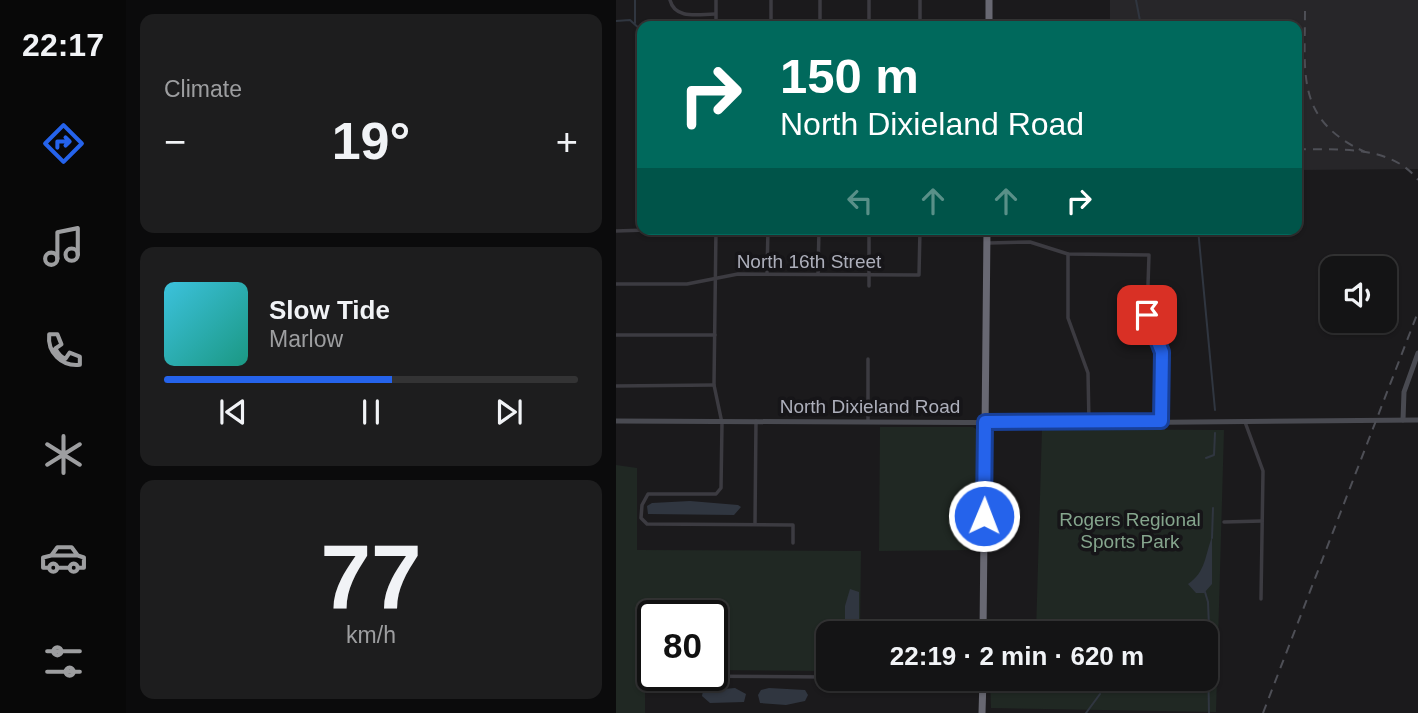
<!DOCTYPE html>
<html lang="en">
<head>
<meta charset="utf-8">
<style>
	body { margin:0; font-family:Helvetica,sans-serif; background:#1d1d1e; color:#f1f3f6; height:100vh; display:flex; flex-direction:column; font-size:26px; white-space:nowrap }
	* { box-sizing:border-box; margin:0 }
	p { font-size:23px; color:#9d9ea0 }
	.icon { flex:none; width:38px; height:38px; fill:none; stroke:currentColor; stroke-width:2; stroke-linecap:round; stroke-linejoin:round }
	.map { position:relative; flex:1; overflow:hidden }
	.drawer { display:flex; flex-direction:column; gap:14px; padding:14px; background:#0b0b0c; width:490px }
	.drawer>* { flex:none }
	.banner { position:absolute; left:21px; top:21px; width:665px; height:214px; border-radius:14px; box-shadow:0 2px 5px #0004,0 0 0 2px #333334; background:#00695c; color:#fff; overflow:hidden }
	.controls { position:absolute; left:704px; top:256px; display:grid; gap:14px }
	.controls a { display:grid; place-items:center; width:77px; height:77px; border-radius:14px; background:#141415; box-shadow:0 2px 5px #0004,0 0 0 2px #333334; font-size:35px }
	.speed { position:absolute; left:21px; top:600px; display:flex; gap:14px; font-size:35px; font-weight:700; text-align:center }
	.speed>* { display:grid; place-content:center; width:91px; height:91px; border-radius:50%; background:#141415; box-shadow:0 2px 5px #0004,0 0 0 2px #333334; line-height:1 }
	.speed .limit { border:4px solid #111; border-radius:10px; background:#fff; color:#111 }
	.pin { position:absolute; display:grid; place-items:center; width:60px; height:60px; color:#fff; margin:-30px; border-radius:14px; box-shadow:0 4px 10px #0006 }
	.me { position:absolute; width:77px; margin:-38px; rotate:1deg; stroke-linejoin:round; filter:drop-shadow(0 0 5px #0008) }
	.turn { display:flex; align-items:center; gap:24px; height:147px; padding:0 28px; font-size:32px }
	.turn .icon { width:91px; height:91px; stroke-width:2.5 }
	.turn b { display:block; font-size:49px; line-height:60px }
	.lanes { display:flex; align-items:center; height:66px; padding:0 28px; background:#0003; justify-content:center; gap:35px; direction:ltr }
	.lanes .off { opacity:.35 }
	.big { font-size:52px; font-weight:700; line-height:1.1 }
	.drawer .widget { flex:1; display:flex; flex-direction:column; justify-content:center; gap:10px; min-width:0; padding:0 24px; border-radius:14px; background:#1d1d1e }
	.drawer .dial { align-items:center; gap:0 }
	.dial b { font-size:91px; line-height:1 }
	.song { display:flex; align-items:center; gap:21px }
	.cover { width:84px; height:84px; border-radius:10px; background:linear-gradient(135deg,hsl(190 70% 55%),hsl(170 70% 35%)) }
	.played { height:7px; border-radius:4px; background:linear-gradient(90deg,#2563eb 55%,#333334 55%) }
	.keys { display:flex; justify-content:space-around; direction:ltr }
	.heat { display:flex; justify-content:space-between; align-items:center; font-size:38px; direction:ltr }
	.trip { position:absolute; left:200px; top:621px; width:402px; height:70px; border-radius:14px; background:#141415; box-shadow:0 2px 5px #0004,0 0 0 2px #333334; font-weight:700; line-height:70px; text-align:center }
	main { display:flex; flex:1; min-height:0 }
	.dock { display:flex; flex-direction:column; width:126px; justify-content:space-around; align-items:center; background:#080808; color:#9d9ea0 }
	.dock .icon { width:49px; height:49px }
	.dock .current { color:#2563eb }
	.dock b { font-size:32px; color:#f1f3f6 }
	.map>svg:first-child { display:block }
</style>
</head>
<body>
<main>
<nav class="dock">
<b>22:17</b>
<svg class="icon current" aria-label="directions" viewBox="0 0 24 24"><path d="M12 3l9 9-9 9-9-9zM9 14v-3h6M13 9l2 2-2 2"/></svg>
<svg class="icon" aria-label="music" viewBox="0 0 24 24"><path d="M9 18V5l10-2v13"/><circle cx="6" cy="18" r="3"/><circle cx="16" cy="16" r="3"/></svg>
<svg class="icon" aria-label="phone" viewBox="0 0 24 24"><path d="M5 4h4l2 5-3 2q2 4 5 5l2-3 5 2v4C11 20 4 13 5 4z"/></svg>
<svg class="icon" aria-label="climate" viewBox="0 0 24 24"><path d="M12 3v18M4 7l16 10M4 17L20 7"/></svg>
<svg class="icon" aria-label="car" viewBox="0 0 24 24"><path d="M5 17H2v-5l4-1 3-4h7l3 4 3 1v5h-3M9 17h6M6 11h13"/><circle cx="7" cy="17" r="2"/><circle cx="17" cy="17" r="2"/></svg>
<svg class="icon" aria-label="filters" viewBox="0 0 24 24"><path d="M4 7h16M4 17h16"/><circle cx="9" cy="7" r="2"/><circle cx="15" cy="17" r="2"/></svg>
</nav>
<section class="drawer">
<div class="widget"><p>Climate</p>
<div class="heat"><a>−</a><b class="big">19°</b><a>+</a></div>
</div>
<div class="widget">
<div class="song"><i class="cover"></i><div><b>Slow Tide</b><p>Marlow</p></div></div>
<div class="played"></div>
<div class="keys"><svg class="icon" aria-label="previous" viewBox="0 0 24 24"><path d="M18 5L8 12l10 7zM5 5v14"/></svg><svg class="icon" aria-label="pause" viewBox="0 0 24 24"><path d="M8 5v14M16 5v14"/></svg><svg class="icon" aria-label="next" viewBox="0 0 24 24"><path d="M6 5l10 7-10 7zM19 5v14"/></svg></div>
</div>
<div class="widget dial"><b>77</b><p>km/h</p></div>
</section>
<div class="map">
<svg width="802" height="713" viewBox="0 0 802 713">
	<rect width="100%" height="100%" fill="#1b1a1c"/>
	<path fill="#272629" d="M494 0H802V169L681 170V26H494Z"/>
	<g fill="#202823">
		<path d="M264 427H357L361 430 360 550 263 551Z"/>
		<path d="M426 429 608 430 600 712 375 708 374 679H590V634L420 633Z"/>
		<path d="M0 465 21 468V550L245 551 244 633 212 634V671L96 670V616H37V669L29 672V713H0Z"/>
	</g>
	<g fill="#303640">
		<path d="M74 501 122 505 125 507 118 515 32 514 31 506 36 503Z"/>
		<path d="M596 537V584L588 593H580L572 584C590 572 589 555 596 537Z"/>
		<path d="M234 589 243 592V633L229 632V606Z"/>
		<path d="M119 688 130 694 128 702 94 703 86 696 87 691Z"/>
		<path d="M153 688 189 690 192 695 189 701 170 705 144 703 142 695 145 690Z"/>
	</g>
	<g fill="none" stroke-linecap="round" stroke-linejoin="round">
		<g stroke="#303640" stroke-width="2">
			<path d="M520 0 525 26"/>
			<path d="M0 21 14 20 26 31"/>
			<path d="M19 23V0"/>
			<path d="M582 229 599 410"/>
			<path d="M590 458 598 455 599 433"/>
			<path d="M596 538 597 508"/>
			<path d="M589 592 592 602 593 627"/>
			<path d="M592 657 593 713"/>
			<path d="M470 713 484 694"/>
		</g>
		<g stroke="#3c3b41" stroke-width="3.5">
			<path d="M54 0C59 20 83 14 99 14"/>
			<path d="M100 26V0"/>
			<path d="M155 26V0"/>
			<path d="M204 26V0"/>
			<path d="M253 26V0"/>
			<path d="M304 26V0"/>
			<path d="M100 229 98 385 106 423 105 488 100 494H32L26 505 25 518 31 524 177 525V543"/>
			<path d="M0 231 60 229"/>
			<path d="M373 243 414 242 452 254 533 255 531 315 546 352V421"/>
			<path d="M452 254V318L472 373 473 423"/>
			<path d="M151 273 152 229"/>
			<path d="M202 274 203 229"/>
			<path d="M0 284H71L122 274 303 275 304 229"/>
			<path d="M253 286V229"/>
			<path d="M0 335H99"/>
			<path d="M0 386 98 385"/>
			<path d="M252 422V359"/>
			<path d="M629 422 647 471 645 599"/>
			<path d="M608 522 646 521"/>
			<path d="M139 524 140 421"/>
			<path d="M26 675H37"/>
			<path d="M50 676 212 677"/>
		</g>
		<g stroke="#494a51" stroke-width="5">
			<path d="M787 420 788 392 802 353"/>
			<path d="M0 421 473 423 802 420"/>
		</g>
		<g stroke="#686872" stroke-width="7">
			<path d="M373 26V0"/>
			<path d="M367 634 371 229"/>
			<path d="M366 713 367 679"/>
		</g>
		<g stroke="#4e4f56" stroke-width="2" stroke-dasharray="9 7" stroke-linecap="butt">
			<path d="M689 11C689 76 680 120 749 152"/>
			<path d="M681 149C721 150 774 144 802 180"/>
			<path d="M647 713 802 312"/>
		</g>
	</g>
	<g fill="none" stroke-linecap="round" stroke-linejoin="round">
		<defs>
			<path id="route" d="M368 516 369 422 545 421 546 352 531 315"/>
		</defs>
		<use href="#route" stroke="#184099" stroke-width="18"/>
		<use href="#route" stroke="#2563eb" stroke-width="12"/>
	</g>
	<g text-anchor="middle" stroke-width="7" stroke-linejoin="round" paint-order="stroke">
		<g font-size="19" fill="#adafbb" stroke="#161518">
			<text x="193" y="268">North 16th Street</text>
			<text x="254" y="413">North Dixieland Road</text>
		</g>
		<g font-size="19" fill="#85a58d" stroke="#161518">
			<text x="514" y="526">Rogers Regional<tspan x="514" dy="22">Sports Park</tspan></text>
		</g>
	</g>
</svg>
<div class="controls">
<a><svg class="icon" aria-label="sound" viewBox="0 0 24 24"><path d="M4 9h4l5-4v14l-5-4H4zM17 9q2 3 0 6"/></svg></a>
</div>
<div class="speed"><div class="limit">80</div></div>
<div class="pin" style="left:531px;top:315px;background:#d93025"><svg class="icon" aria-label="arrive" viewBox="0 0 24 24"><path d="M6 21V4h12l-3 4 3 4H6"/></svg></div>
<svg class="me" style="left:368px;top:516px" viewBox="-20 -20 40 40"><circle r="17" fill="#2563eb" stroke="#fff" stroke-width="3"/><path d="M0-11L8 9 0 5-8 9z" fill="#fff"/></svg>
<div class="trip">22:19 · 2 min · 620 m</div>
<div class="banner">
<div class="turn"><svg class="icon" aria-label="right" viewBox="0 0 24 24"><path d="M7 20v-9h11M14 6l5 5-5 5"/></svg><div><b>150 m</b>North Dixieland Road</div></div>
<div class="lanes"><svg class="icon off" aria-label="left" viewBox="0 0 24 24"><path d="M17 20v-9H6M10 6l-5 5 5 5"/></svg><svg class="icon off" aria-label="ahead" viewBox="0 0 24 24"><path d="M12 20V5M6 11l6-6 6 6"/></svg><svg class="icon off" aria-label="ahead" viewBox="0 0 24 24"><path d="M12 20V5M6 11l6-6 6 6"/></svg><svg class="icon" aria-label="right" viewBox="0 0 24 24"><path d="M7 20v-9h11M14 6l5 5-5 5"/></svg></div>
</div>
</div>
</main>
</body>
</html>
